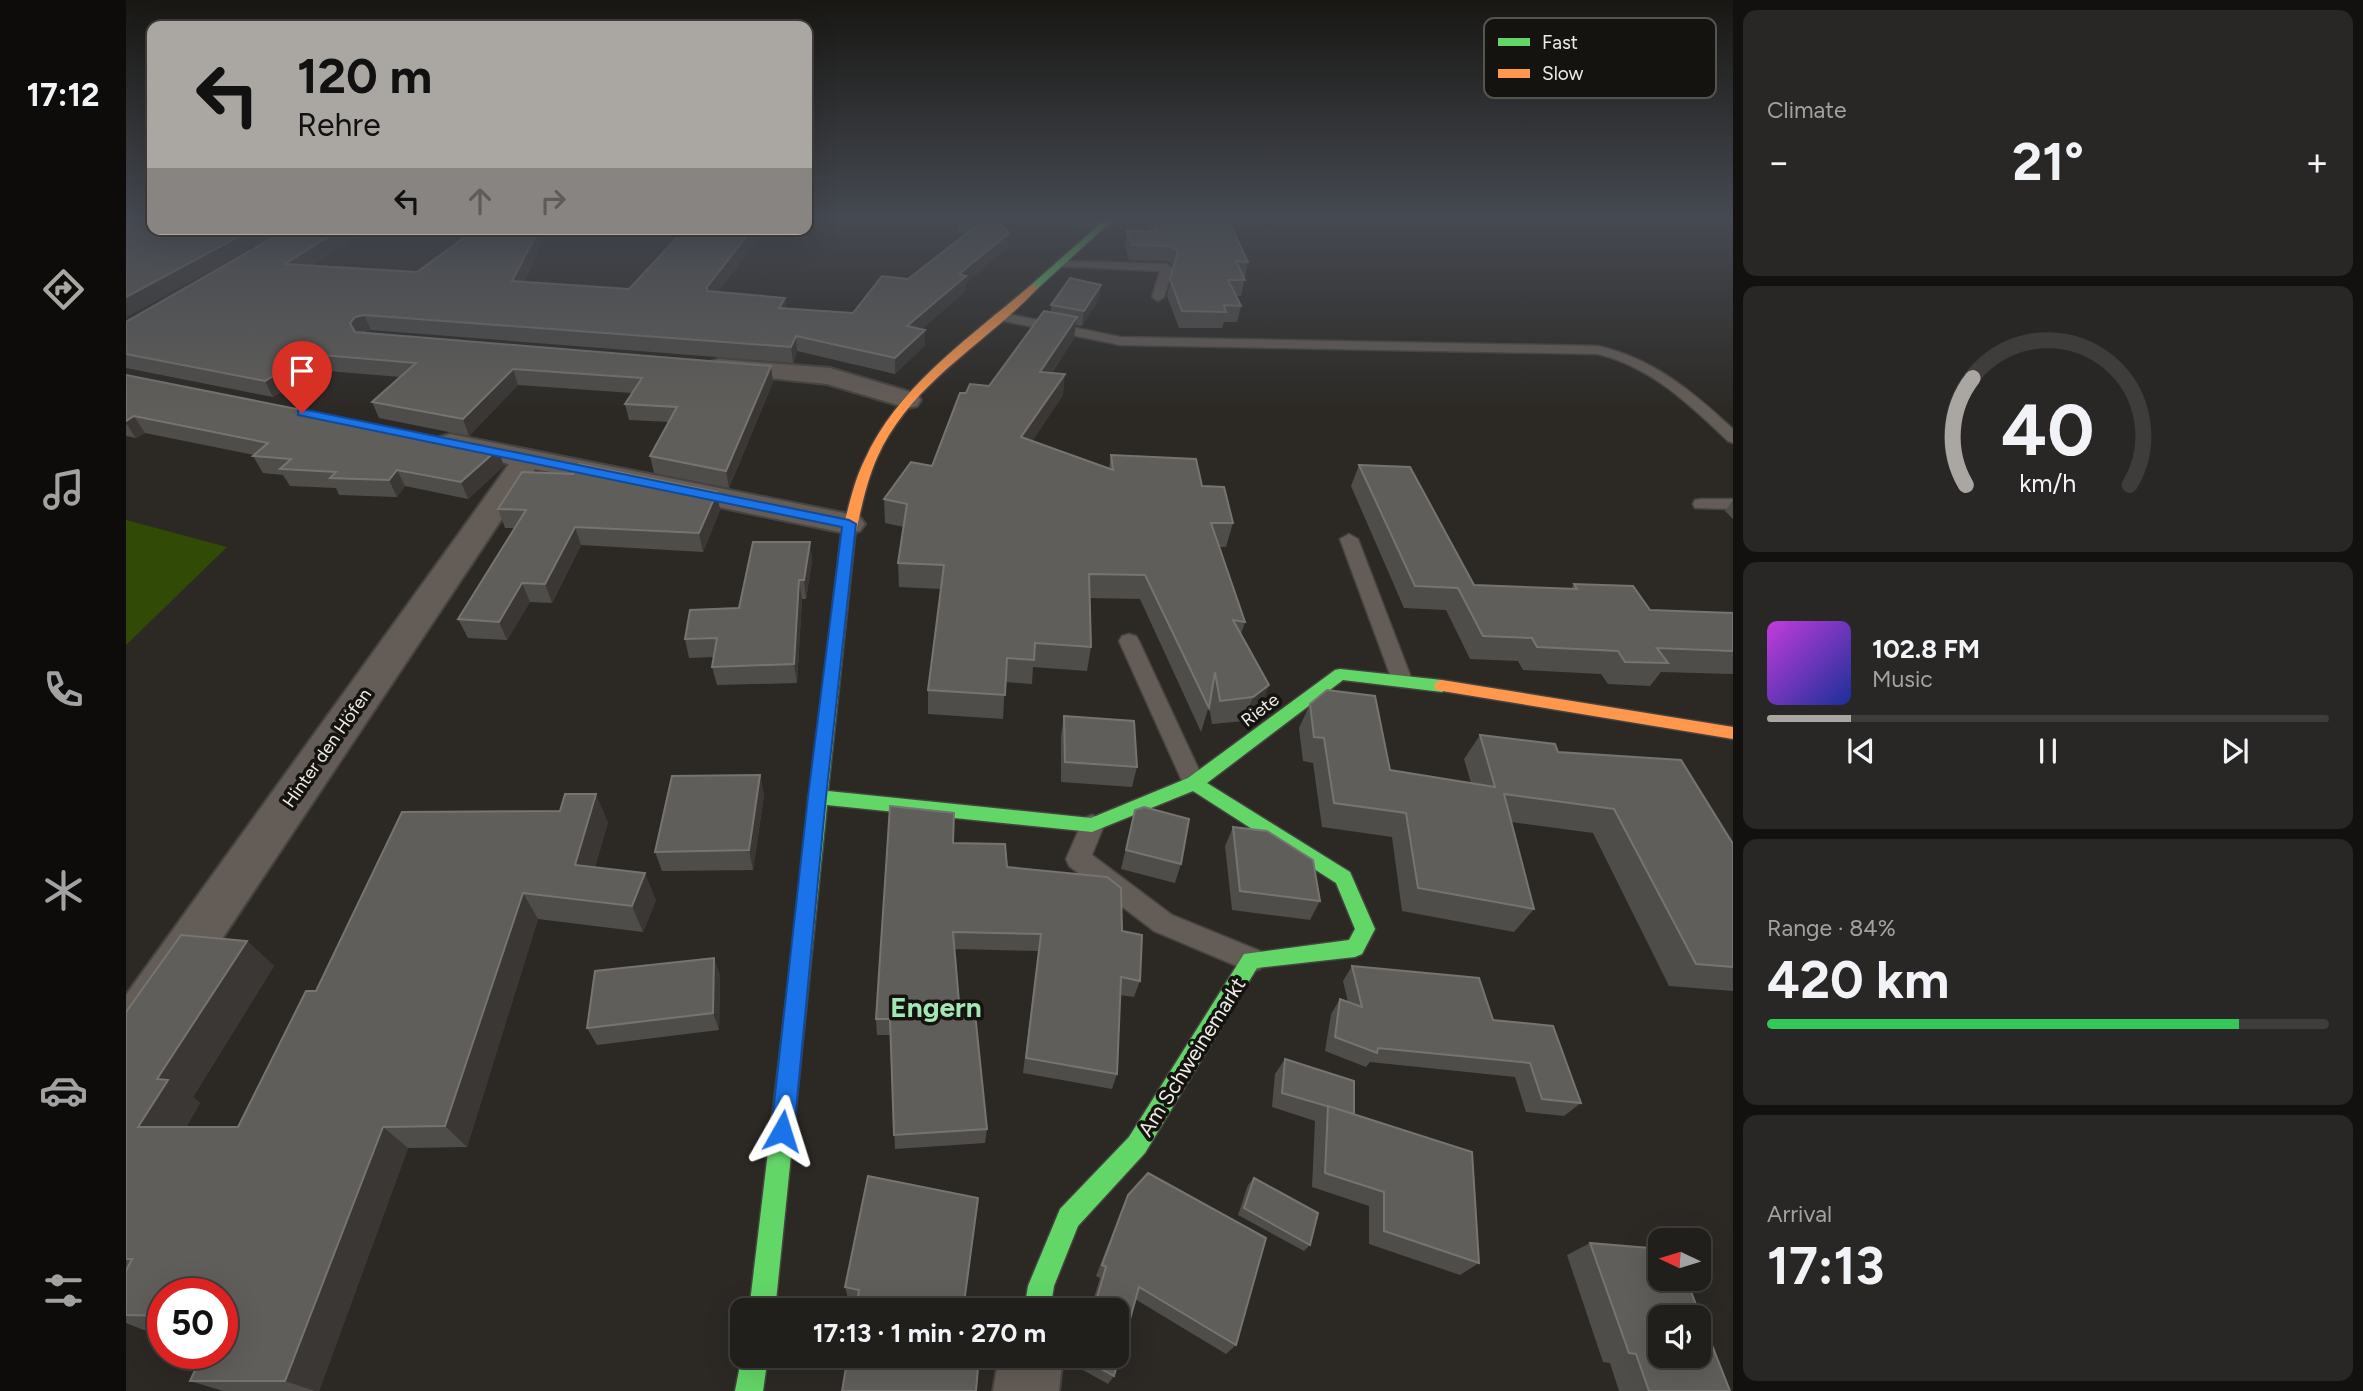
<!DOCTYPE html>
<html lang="en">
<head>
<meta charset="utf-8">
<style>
	body { margin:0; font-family:Figtree,sans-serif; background:#292725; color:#f1f3f6; height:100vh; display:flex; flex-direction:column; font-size:26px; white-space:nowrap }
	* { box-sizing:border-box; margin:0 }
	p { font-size:23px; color:#a2a2a3 }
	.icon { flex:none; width:38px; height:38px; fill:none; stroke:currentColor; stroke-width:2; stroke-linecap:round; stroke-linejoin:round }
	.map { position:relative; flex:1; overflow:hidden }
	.side { display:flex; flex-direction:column; gap:10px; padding:10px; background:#12110f; width:630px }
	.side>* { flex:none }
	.top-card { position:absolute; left:21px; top:21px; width:665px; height:214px; border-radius:14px; box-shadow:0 7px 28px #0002,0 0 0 2px #3e3d3b; background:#aaa6a2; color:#111; overflow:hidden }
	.needle { width:46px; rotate:274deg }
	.tools { position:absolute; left:1522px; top:1228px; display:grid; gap:14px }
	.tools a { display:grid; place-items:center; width:63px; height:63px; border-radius:14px; background:#211f1c; box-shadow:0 7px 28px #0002,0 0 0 2px #3e3d3b; font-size:35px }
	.speed { position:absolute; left:21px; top:1278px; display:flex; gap:14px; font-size:35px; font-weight:700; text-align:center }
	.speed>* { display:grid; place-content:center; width:91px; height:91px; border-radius:50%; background:#211f1c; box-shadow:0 7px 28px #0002,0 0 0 2px #3e3d3b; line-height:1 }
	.speed .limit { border:10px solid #d22; background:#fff; color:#111 }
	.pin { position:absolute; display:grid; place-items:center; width:60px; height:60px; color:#fff; margin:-72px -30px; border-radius:50% 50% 50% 0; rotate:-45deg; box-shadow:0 0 7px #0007 }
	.pin .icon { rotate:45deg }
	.me { position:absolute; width:77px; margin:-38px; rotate:6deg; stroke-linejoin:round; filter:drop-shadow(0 0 5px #0008) }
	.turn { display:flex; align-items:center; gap:24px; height:147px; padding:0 35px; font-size:32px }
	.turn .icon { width:91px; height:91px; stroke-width:2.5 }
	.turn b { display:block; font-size:49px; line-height:60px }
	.lanes { display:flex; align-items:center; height:66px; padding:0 35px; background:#0003; justify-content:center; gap:35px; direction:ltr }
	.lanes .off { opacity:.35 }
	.big { font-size:52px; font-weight:700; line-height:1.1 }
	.side .widget { flex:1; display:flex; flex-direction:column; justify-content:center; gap:10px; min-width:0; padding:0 24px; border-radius:14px; background:#292725 }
	.side .dial { align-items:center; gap:0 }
	.dial svg { height:182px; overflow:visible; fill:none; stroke:#3e3d3b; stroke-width:7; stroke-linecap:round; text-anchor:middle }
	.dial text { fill:#f1f3f6; stroke:none }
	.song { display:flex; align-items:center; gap:21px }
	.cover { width:84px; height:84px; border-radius:10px; background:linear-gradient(135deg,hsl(290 70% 55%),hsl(230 70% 35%)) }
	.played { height:7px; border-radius:4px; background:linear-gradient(90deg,#aaa6a2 15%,#3e3d3b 15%) }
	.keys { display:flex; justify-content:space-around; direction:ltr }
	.heat { display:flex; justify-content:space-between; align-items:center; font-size:38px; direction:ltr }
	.charge { height:10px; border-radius:5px; background:linear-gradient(90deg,#34c759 84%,#3e3d3b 0) }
	.trip { position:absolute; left:604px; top:1298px; width:399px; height:70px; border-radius:14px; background:#211f1c; box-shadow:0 7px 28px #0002,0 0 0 2px #3e3d3b; font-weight:700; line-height:70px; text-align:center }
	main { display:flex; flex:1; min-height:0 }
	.tabs { display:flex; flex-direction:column; width:126px; justify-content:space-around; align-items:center; background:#0d0c0b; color:#a2a2a3 }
	.tabs .icon { width:49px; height:49px }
	.tabs .active { color:#aaa6a2 }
	.tabs b { font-size:32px; color:#f1f3f6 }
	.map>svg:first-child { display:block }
</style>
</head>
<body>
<main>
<nav class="tabs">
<b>17:12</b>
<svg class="icon active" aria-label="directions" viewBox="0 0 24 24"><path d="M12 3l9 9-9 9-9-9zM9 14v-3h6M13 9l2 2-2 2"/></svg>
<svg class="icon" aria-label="music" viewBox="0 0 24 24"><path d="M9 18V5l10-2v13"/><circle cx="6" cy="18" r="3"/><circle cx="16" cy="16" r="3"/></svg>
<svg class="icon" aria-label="phone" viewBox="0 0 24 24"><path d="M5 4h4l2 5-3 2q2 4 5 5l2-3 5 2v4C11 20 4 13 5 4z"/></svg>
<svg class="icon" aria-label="climate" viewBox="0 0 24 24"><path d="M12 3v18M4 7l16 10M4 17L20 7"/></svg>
<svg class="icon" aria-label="car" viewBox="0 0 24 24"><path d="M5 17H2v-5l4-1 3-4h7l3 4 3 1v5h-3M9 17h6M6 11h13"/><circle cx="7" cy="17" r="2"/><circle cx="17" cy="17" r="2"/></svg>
<svg class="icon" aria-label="filters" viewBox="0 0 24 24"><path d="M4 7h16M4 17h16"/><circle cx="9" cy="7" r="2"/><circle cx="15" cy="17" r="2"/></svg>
</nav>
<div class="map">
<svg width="1607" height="1391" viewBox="0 0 1607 1391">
	<rect width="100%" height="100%" fill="#2c2925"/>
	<path fill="#314a05" d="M0 520 101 547 0 645Z"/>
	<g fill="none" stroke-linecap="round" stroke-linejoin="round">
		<defs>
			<g id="lane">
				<path d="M934 261 1041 264 1047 268 1038 297 1032 301 1026 297 1034 271 930 266V262Z"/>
				<path d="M873 312 994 337 1472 346C1528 359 1566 391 1607 429V443L1602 441C1563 404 1525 367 1472 354L994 345 868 319 867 316Z"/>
				<path d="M1575 499H1607V509L1569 508 1567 504 1569 500Z"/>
				<path d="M1223 534 1232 539 1286 680 1283 685 1276 687 1269 685 1266 680 1214 539Z"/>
				<path d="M1003 634 1010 636 1013 641 1079 783 1076 789 1068 792 1060 789 1057 783 993 641 996 636Z"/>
				<path d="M966 815 974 818 978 825 966 855 1046 915 1134 951 1138 960 1134 969 1125 972 1028 931 943 866 940 859 958 818Z"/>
			</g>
			<g id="street">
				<path d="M903 216H984L992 221 982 227 912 222 905 220Z"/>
				<path d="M593 359 704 368 791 394 795 400 791 406 782 408 701 384 584 372 580 367 584 362Z"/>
				<path d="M324 434 723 514 734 517 739 524 734 531 723 534 409 469 18 1056 0 1063V995L383 464 314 449 310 443 314 437Z"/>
				<path d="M873 1356H937L933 1391H867Z"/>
			</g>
			<g id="fast">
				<path d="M983 216H991L911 289H905V285Z"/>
				<path d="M722 532 729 536 702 791 965 818 1062 778 1209 670 1214 669 1316 680 1324 686 1316 692 1217 680 1081 783 1224 872 1249 929 1236 954 1229 957 1131 968 1019 1153 952 1226 928 1286 924 1311H898L902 1286 934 1209 1003 1137 1118 954 1223 940 1229 929 1210 883 1067 791 966 832 701 805 649 1311H623L684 800 682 797 685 792 715 536Z"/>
				<path d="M616 1355 642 1356 637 1391H609Z"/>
			</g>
			<g id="slow">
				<path d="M905 285 913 287C859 345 785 382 751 458 740 483 735 510 729 536L727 539H717L715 536C722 510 727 483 739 459 772 386 846 336 905 285Z"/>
				<path d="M1316 680 1607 727V739L1310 690 1308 686 1310 682Z"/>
			</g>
		</defs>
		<use href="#lane" stroke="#464441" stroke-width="3"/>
		<use href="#street" stroke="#464441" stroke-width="4"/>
		<use href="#fast" stroke="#464441" stroke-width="3"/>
		<use href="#slow" stroke="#464441" stroke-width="3"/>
		<use href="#lane" fill="#645c56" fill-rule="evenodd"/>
		<use href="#street" fill="#645c56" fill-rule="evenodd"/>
		<use href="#fast" fill="#63d668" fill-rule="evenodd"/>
		<use href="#slow" fill="#ff974d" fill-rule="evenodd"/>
	</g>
	<g fill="#4f4d4a" fill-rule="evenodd">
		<path d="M0 216 26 229H241L186 266 291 272 350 229H639L592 292 659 298 660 309 727 313 782 279 841 233 832 232V219L869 216 882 247 840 283V290L796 329 799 345 769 374 671 351 667 363 245 330 235 333 645 366 647 382 603 488 528 473 524 456 543 422 503 420 499 404 506 393 392 385 343 436 253 418 246 402 274 377 191 370 147 397 0 368V322L155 233 154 232 0 317ZM486 229 556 232 503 289 398 282 421 234 479 237Z"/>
		<path d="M681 216H732L730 219 681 217Z"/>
		<path d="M1024 216H1135L1133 222H1103L1122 262 1115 296H1110L1115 306 1111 322H1098L1096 328H1053L1041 296 1048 266 1041 261 1003 260 999 247 1001 231H1024L1022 226Z"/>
		<path d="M973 299 956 326 950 325 948 338 926 373 937 395 906 441 983 468 985 455 1076 486 1107 523 1100 547H1093L1119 622 1115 634 1135 709 1118 721 1086 724 1083 706 1075 732 1014 599 964 598 965 647 961 671 907 667 906 684 879 682 877 719 802 714V690L815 589 773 587 772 563 778 527 759 523 758 499 806 466 840 393 863 386 925 312V305Z"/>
		<path d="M0 375 378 466 342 499 279 486 271 497 213 495 210 488 164 486 157 475 137 473 127 456 128 455 19 433 10 438 0 436Z"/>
		<path d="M1233 465 1348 585 1445 589 1448 584 1524 610 1607 613V674L1535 672 1524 686 1482 684 1475 674 1397 670 1392 661 1344 659 1320 610 1278 608 1225 486Z"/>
		<path d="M1607 500V519L1599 511Z"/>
		<path d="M372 509 594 510 577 552 455 545 426 603 404 602 381 640 342 638 332 619 389 528H379Z"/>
		<path d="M684 542 686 561 680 599H676L671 683 591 685 586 667 588 657 563 658 559 639 613 608Z"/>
		<path d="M1184 704 1264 770 1345 783 1338 759 1354 735 1432 752 1607 844V991L1543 986 1467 833 1385 822 1408 909 1388 932 1276 911 1266 837 1196 827 1187 763 1177 761 1173 728Z"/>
		<path d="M938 716 1011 767 1006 787 935 782V736Z"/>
		<path d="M634 775 638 795 627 870 536 871 529 852Z"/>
		<path d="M1009 810 1055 864 1049 883 995 869Z"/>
		<path d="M482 822 469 867 530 900 517 932 412 919 341 1147 282 1148 193 1391H97L64 1381 96 1353V1293H37V1330H18L0 1323V1012L121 941 148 966 67 1097 74 1103 60 1127H112L190 991Z"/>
		<path d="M1107 827 1194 901 1184 920 1106 910 1099 846Z"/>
		<path d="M827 843 881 867 996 931 1014 981 1008 997 994 995 991 1074 986 1089 897 1073 912 951 828 949 834 1014 861 1129 859 1143 769 1149 764 1035H751L750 1019Z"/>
		<path d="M588 958 594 976 593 1030 471 1045 461 1028Z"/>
		<path d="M1226 966 1367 1020 1455 1103 1438 1116 1400 1112 1389 1077 1244 1062 1240 1067 1199 1051 1205 1014 1214 999 1222 1002 1217 981Z"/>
		<path d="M1159 1059 1228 1114 1353 1263 1334 1275 1243 1244V1206L1186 1187 1189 1121 1146 1107 1149 1074Z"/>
		<path d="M1128 1178 1184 1245 1178 1251 1112 1215 1122 1185Z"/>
		<path d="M1002 1195 1110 1345 1100 1354 1009 1299 988 1376 982 1384 948 1365 950 1356H990V1311H964L974 1278 970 1276 996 1208Z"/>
		<path d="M852 1198 731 1300 722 1298 719 1287Z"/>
		<path d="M1464 1243 1604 1391H1493L1484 1363 1477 1362 1441 1255Z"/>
	</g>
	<g fill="#3a3734">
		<path d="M127 229H152L154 232 0 317V297Z"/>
		<path d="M214 229H241L166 279 159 264Z"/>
		<path d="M413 229H420L421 234 391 296 386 281Z"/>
		<path d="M477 229H486L479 237Z"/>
		<path d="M626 229H639L584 302 581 287Z"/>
		<path d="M883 233 882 247 840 283V290L782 342 781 326 833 274Z"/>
		<path d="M975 285 973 299 956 326 958 311Z"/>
		<path d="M659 298 661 313 653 308Z"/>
		<path d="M238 315 245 330 235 332 231 339 224 323 229 317Z"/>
		<path d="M951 317 948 338 912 394 914 372Z"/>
		<path d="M799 330V345L769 374V358Z"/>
		<path d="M670 336 671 351 667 363 665 347Z"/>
		<path d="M184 354 191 370 147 397 139 381Z"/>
		<path d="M645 366 647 382 603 488 600 471Z"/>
		<path d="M387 369 392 385 343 436 337 419Z"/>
		<path d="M939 374 937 395 893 460 895 437Z"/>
		<path d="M8 416 19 433 10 438 0 423V421Z"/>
		<path d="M372 449 378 466 342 499 335 482Z"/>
		<path d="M271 470 279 486 271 497 263 480Z"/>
		<path d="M591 492 594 510 577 552 573 533Z"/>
		<path d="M449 527 455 545 426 603 419 584Z"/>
		<path d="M684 542 686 561 680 599 678 580Z"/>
		<path d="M673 580 676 599 671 683 668 664Z"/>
		<path d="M396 583 404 602 381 640 373 622Z"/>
		<path d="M1143 685 1135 709 1118 721 1127 697Z"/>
		<path d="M634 775 638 795 627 870 623 850Z"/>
		<path d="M470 794 482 822 462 892 449 865Z"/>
		<path d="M519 873 530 900 517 932 506 906Z"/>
		<path d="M397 893 412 919 341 1147 319 1126Z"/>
		<path d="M121 941 148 966 67 1097 74 1103 47 1148 12 1127 31 1079Z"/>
		<path d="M588 958 594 976 593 1030 587 1013Z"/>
		<path d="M257 1127 282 1148 193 1391H189L159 1381Z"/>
	</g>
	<g fill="#605e5a" stroke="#767470" stroke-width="2" fill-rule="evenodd">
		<path d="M0 216H26V229H127L0 297Z"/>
		<path d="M833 216H869L883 233 833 274 840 276 781 326 799 330 769 358 670 336 665 347 238 315 229 317 224 323 229 332 645 366 600 471 524 456 551 407 499 404 516 378 387 369 337 419 246 402 290 363 184 354 139 381 0 354V322L155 233 157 229H214L159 264 291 272 350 229H413L386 281 503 289 559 229H626L581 287V291L659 298 653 308 727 313 756 276 782 279 858 220 832 219Z"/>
		<path d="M1026 216H1100L1122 262 1110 261 1119 280H1102L1115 306 1098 305 1100 312 1056 311 1044 279 1052 251 1044 246 1006 245 1001 231H1031Z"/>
		<path d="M944 278 975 285 958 311 925 305Z"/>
		<path d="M918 311 951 317 914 372 939 374 895 437 987 470 985 455 1070 459 1076 486 1098 487 1107 523H1085L1119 622 1107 620 1143 685 1127 697 1094 701 1089 672 1083 708 1019 575 963 574 965 647 909 643 908 660 881 658 879 695 802 690 818 565 772 563 781 504 758 499 785 462 806 466 834 393H840L844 384 863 386Z"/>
		<path d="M0 375 372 449 335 482 271 470 263 480 204 478 210 472 154 469 165 459 127 456 142 443 8 416 0 421Z"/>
		<path d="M453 464 591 492 573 533 449 527 419 584 396 583 373 622 332 619 400 510 372 509 396 472 447 474Z"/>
		<path d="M1233 465 1284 467 1348 585 1451 589 1448 584 1507 586 1524 610 1607 613V651L1531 648 1542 663 1499 662 1492 651 1411 647 1406 638 1357 636 1332 588 1289 586Z"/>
		<path d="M627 542H684L678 580H673L668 664 586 667 591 638 559 639 564 610 613 608Z"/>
		<path d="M1201 690 1249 696 1264 770 1369 787 1354 735 1429 744 1432 752 1555 760 1607 844V967L1570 964 1488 809 1378 794 1408 909 1292 888 1280 813 1208 803 1198 738 1188 737 1184 704Z"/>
		<path d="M938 716 1008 721 1011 767 939 762Z"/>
		<path d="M634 775 623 850 529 852 546 776Z"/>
		<path d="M439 794H470L449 865 519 873 506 906 397 893 319 1126 257 1127 159 1381H64L77 1353H96V1293H37V1316L0 1315V1271L6 1259H0V1012L55 935 121 941 31 1079 42 1080 12 1127H112L180 991H190L276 812 434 811Z"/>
		<path d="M764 806 828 813 827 843 879 844 881 867 981 877 995 888 996 931 1016 935 1014 981 995 977 991 1074 900 1058 915 934 827 932 834 1014 849 1013 861 1129 768 1135 764 1019H750Z"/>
		<path d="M1018 807 1063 819 1055 864 1000 850 1009 810Z"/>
		<path d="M1107 827 1141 831 1187 860 1194 901 1114 891Z"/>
		<path d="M588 958 587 1013 461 1028 469 971Z"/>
		<path d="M1226 966 1353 978 1367 1020 1427 1026 1455 1103 1416 1099 1404 1063 1252 1048 1251 1053 1209 1037 1214 999 1236 1007Z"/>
		<path d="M1159 1059 1228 1081V1114L1156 1093Z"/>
		<path d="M1202 1106 1346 1152 1353 1263 1258 1231V1192L1199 1173Z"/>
		<path d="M1022 1173 1140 1238 1110 1345 1013 1287 988 1376 953 1357 990 1356V1311H967L980 1267 976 1265 1002 1195Z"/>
		<path d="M742 1176 852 1198 837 1311H730L733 1290 719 1287Z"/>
		<path d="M1128 1178 1192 1213 1184 1245 1118 1208Z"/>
		<path d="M1464 1243 1535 1249V1279H1560L1604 1391H1523L1510 1354 1503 1353ZM1535 1318H1573V1356H1535Z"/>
		<path d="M722 1356H853L850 1391H716Z"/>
	</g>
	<linearGradient id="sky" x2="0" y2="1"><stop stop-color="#181714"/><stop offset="0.53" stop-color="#454951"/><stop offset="1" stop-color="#454951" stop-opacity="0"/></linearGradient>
	<rect width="1607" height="410" fill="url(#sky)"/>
	<path fill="#1a73e8" stroke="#114b97" stroke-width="2" d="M176 409 723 520 730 524 700 797 668 1131 664 1139 656 1142 648 1139 645 1131 682 797 716 527 172 415V410Z"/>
	<g text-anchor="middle" stroke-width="7" stroke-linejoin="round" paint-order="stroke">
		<g font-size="18" fill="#eeeae5" stroke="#15130f">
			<text transform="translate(1134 710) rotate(-37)" y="6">Riete</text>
			<text transform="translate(201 748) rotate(-55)" y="6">Hinter den Höfen</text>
		</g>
		<g font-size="21" fill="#eeeae5" stroke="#15130f">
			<text transform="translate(1066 1057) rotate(-58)" y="7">Am Schweinemarkt</text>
		</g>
		<g font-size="28" font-weight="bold" fill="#a3e8b4" stroke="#15130f">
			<text x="810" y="1017">Engern</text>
		</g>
	</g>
	<rect x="1358" y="18" width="232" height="80" rx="10" fill="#15130f" stroke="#56544f" stroke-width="2"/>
	<rect x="1372" y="38" width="32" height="8" fill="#63d668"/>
	<rect x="1372" y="69" width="32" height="9" fill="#ff974d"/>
	<g font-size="19" fill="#eeeae5">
		<text x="1416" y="49">Fast</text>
		<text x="1416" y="80">Slow</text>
	</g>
</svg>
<div class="tools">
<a><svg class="needle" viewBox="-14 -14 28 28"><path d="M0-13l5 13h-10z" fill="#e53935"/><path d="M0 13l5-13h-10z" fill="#a2a2a3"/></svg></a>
<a><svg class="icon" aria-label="sound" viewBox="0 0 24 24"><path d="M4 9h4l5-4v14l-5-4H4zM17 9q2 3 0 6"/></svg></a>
</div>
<div class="speed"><div class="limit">50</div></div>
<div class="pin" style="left:176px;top:413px;background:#d93025"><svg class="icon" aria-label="arrive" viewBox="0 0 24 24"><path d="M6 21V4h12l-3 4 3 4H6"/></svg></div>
<svg class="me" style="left:656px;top:1131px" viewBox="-20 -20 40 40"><path d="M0-17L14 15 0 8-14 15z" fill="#1a73e8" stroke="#fff" stroke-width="4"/></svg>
<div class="trip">17:13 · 1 min · 270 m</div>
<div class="top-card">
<div class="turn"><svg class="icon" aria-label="left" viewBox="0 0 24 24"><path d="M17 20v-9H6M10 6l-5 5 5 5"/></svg><div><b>120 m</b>Rehre</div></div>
<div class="lanes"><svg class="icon" aria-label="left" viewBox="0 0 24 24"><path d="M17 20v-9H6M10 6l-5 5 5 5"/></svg><svg class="icon off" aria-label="ahead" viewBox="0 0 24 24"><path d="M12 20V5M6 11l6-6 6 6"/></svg><svg class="icon off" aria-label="right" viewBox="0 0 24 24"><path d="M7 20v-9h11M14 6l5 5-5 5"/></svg></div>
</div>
</div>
<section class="side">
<div class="widget"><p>Climate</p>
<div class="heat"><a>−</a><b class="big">21°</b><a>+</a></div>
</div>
<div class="widget dial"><svg viewBox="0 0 100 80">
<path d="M14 69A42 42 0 1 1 86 69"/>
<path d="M14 69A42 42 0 0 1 17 22" stroke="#aaa6a2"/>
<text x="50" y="56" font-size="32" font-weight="700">40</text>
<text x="50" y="72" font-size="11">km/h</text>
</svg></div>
<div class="widget">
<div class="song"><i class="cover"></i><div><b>102.8 FM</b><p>Music</p></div></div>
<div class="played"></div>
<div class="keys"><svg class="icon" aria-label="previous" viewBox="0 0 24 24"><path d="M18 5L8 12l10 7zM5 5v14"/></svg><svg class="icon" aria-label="pause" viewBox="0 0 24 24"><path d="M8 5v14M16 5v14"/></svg><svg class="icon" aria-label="next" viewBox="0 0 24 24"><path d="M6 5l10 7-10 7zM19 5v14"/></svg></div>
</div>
<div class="widget"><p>Range · 84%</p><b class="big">420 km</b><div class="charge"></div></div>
<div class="widget"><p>Arrival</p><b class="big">17:13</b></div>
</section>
</main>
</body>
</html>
